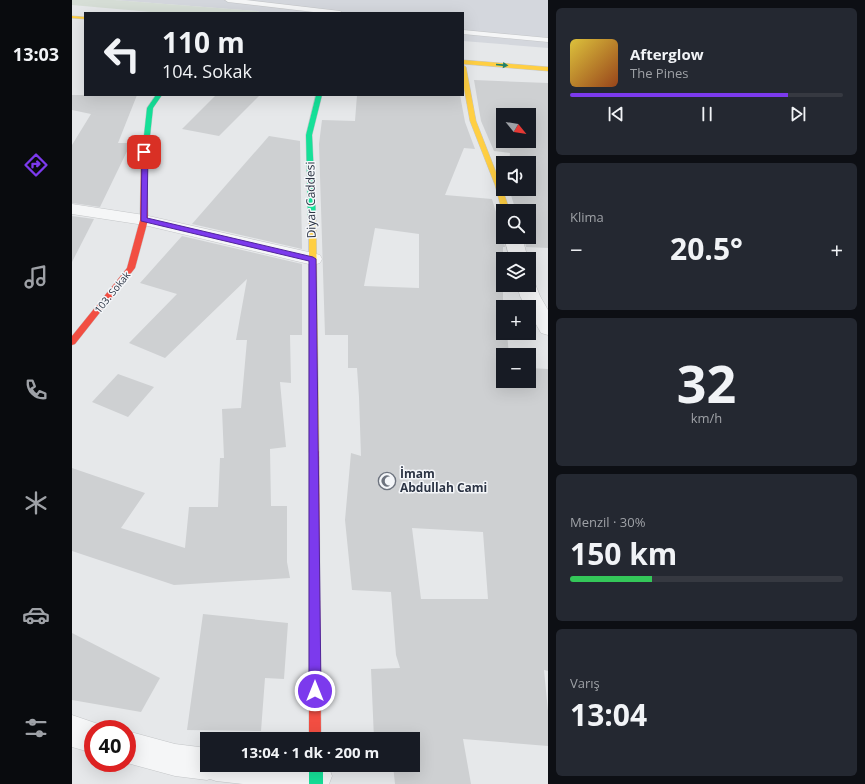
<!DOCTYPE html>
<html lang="tr">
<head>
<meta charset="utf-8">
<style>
	body { margin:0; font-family:"Open Sans",sans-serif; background:#242831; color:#f1f3f6; height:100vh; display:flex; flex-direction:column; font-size:15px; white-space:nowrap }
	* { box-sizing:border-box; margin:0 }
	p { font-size:13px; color:#9ea1a6 }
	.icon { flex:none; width:22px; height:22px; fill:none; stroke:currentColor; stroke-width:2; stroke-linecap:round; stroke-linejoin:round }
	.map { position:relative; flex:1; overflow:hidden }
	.details { display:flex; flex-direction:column; gap:8px; padding:8px; background:#0d0f14; width:317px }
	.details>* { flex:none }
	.banner { position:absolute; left:12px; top:12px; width:380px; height:84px; border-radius:0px; box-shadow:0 4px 16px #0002; background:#171b24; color:#f1f3f6; overflow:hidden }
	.needle { width:26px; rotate:120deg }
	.tools { position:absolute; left:424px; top:108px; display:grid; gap:8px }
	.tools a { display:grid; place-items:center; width:40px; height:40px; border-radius:0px; background:#171b24; box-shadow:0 4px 16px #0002; font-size:20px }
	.speed { position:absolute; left:12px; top:720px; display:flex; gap:8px; font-size:20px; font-weight:700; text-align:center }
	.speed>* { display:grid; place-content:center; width:52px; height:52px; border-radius:50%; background:#171b24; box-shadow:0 4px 16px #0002; line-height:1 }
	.speed .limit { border:6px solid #d22; background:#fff; color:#111 }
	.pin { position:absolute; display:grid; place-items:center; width:34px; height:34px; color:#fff; margin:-17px; border-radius:8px; box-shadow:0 2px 6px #0006 }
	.me { position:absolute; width:44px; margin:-22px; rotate:0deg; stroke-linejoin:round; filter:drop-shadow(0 0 3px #0008) }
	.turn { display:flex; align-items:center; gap:14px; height:84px; padding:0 12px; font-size:18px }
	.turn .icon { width:52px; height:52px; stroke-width:2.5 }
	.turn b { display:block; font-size:28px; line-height:34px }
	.big { font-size:30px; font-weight:700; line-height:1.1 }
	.details .card { flex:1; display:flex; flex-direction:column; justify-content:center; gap:6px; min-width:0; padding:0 14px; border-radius:6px; background:#242831 }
	.details .dial { align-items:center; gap:0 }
	.dial b { font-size:52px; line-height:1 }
	.song { display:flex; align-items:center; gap:12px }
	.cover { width:48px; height:48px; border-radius:6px; background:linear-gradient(135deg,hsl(50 70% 55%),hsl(20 70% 35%)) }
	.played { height:4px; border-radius:2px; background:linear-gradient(90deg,#7c3aed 80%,#363941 80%) }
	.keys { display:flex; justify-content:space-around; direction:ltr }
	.heat { display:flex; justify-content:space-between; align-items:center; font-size:22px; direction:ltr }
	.charge { height:6px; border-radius:3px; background:linear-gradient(90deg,#34c759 30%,#363941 0) }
	.trip { position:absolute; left:128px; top:732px; width:220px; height:40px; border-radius:0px; background:#171b24; box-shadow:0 4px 16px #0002; font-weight:700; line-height:40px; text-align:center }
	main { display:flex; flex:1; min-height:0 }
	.tabs { display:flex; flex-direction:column; width:72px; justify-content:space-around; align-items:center; background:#090b0e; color:#9ea1a6 }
	.tabs .icon { width:28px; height:28px }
	.tabs .active { color:#7c3aed }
	.tabs b { font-size:18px; color:#f1f3f6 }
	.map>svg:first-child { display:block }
</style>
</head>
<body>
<main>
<nav class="tabs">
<b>13:03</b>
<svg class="icon active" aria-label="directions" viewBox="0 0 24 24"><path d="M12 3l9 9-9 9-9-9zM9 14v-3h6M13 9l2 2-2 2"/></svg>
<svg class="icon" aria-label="music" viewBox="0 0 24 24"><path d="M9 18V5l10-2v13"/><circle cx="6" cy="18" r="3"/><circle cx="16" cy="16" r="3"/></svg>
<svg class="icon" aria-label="phone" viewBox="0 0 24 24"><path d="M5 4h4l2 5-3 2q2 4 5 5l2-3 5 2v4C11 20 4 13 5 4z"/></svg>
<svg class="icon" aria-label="climate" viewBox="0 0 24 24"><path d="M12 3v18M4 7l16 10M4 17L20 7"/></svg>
<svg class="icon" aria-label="car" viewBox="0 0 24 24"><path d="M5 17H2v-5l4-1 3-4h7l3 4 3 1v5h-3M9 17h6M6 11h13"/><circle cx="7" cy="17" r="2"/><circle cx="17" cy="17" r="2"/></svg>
<svg class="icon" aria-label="filters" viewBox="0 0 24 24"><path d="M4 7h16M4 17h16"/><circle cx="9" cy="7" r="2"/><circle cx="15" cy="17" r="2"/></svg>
</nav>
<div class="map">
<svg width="476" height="784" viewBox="0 0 476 784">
	<rect width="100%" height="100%" fill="#e6e8ea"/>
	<path fill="#d4d7dd" d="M42 0H476V48L391 41V13H189L185 11Z"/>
	<path fill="#d6ded6" d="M0 0H42L185 11 189 13H90L0 5Z"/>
	<g fill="#ced0d2" fill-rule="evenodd">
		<path d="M402 80 476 83V248L454 247 452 237H457V211H444L437 189H457V163H437L438 153 422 151 409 121ZM431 115H457V141H431Z"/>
		<path d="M0 95H65L46 143H59L28 207 0 203V145L19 114 0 110Z"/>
		<path d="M144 95H188L147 136 110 129Z"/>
		<path d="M285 95H388L393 122 403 149 392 148 373 195 420 199 424 212 427 216H431V237L433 247H431V333H435L437 355H431V381H457V368L476 369V671L472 670 476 711V746L391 739 399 784H323L321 765H341V739H302L299 669 328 668 324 655 319 592 280 590 273 520 279 453 289 456 287 397 285 368H276V335H253L247 144 250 120 283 121ZM303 228 347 234V288L292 286ZM340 528 411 532 416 599H349Z"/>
		<path d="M197 136 228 141 230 249 120 224Z"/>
		<path d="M0 216 22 219 0 262Z"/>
		<path d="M110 236 230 264V335H218L219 383 208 382 214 447 198 449 199 506H215V562L218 578 102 585 0 551V468L73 493 49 528 113 548 117 507H146L148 458H152L150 409 169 408 175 340H164L175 279 93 358 57 343 105 294 68 283Z"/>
		<path d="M46 374 82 387 56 417 20 402Z"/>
		<path d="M131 614 216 623 212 679 193 678 189 731 115 730Z"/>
		<path d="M0 633 88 678 69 712 0 700Z"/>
	</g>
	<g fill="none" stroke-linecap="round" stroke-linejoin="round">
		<defs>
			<g id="lane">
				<path d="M153 0H174L268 11 271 13H250L156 2Z"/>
				<path d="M391 30 476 38V42L391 34Z"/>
			</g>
			<g id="street">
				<path d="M0 204 72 215 241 253 248 255 250 259 248 263 241 265 72 225 0 214Z"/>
				<path d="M432 237H450L456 259H438Z"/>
				<path d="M457 280 462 281 468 296 476 310V335L469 333 457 312V307H454L448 296 445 285H457Z"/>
				<path d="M0 715 32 726 33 729H21V753L0 747Z"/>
				<path d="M55 731 103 744 135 748V765H256L260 776 257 784H171L144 781 138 779 135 780 103 776 55 763Z"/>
			</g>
			<g id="fast">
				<path d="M84 95H90L81 108 75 163 72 165 69 163 75 108Z"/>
				<path d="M244 95H250L240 135 244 220 240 222 236 220 234 135Z"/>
				<rect x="237" y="765" width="14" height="19"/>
			</g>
			<g id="slow">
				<path d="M0 16 13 17V19L0 18Z"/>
				<path d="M391 60 476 67V71L391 64Z"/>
				<path d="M391 65 394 67 404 121 429 185 438 211H430L423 185 398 121 391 82Z"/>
				<path d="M237 218H243L244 220 247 452 245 455H239L237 452Z"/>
			</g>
			<g id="jam">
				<path d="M72 161 75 163 76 220 63 268 3 344 0 345V336L55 268 68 220 69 163Z"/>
				<path d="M242 448 245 449 247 452 249 739H237V452L239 449Z"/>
			</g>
		</defs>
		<use href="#lane" stroke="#c4c6c8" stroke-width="1"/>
		<use href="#street" stroke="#c4c6c8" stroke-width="1"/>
		<use href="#fast" stroke="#c4c6c8" stroke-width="1"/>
		<use href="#slow" stroke="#c4c6c8" stroke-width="1"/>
		<use href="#jam" stroke="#c4c6c8" stroke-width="1"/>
		<use href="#lane" fill="#f5f6f7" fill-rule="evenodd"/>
		<use href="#street" fill="#f5f6f7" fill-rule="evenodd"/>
		<use href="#fast" fill="#16e098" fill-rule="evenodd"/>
		<use href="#slow" fill="#ffcf43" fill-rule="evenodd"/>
		<use href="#jam" fill="#f24e42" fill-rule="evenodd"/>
	</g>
	<defs><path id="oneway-solid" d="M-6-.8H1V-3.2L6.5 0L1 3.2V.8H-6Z"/></defs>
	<use fill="#22816a" href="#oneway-solid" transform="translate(430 65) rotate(5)"/>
	<path fill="#7c3aed" stroke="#51269a" d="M70 151 76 152 75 218 241 257 244 259 249 691 248 695 243 697 239 695 237 691V261L69 221Z"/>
	<defs>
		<symbol id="mosque-ring" viewBox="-11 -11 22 22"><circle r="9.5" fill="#f4f6f9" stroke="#6d737e" stroke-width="1.5"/><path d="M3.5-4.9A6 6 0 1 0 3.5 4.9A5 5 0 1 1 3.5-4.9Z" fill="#6d737e"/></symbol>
	</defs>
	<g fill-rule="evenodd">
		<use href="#mosque-ring" x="305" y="471" width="20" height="20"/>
	</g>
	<g text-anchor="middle" stroke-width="3" stroke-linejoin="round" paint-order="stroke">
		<g font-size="10" fill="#2c3444" stroke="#f4f6f9">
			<text transform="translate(40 292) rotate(-51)" y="4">103. Sokak</text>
		</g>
		<g font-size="12" fill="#2c3444" stroke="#f4f6f9">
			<text transform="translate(239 200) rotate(-91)" y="4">Diyar Caddesi</text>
		</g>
		<g font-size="12" font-weight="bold" fill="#2c3444" stroke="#f4f6f9" text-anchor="start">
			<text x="328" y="478">İmam<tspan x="328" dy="14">Abdullah Cami</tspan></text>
		</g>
	</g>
</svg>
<div class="tools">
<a><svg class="needle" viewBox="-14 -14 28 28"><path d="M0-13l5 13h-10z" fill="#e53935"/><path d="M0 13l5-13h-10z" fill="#9ea1a6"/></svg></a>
<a><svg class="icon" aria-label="sound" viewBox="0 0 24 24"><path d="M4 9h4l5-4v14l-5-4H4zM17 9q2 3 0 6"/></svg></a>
<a><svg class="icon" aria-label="search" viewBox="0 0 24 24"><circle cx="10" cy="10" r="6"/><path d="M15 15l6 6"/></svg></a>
<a><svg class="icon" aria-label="layers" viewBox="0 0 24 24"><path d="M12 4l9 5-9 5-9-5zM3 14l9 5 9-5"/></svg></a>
<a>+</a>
<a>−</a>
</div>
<div class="speed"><div class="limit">40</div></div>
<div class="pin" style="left:72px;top:152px;background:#d93025"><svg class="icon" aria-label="arrive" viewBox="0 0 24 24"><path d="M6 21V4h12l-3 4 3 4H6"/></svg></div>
<svg class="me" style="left:243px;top:691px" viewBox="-20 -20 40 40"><circle r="17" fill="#7c3aed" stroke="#fff" stroke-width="3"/><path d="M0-11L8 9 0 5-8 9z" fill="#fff"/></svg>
<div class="trip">13:04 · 1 dk · 200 m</div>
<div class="banner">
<div class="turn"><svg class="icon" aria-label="left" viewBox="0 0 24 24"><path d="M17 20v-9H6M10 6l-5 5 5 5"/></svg><div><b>110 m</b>104. Sokak</div></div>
</div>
</div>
<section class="details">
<div class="card">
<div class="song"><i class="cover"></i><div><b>Afterglow</b><p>The Pines</p></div></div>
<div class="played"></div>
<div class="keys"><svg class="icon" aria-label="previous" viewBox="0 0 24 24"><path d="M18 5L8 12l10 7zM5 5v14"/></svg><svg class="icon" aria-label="pause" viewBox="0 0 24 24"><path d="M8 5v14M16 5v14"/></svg><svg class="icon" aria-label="next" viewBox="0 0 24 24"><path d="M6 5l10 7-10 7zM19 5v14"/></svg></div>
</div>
<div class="card"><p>Klima</p>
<div class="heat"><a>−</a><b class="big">20.5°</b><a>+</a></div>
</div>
<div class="card dial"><b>32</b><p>km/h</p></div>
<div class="card"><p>Menzil · 30%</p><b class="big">150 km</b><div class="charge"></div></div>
<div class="card"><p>Varış</p><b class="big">13:04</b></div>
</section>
</main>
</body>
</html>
